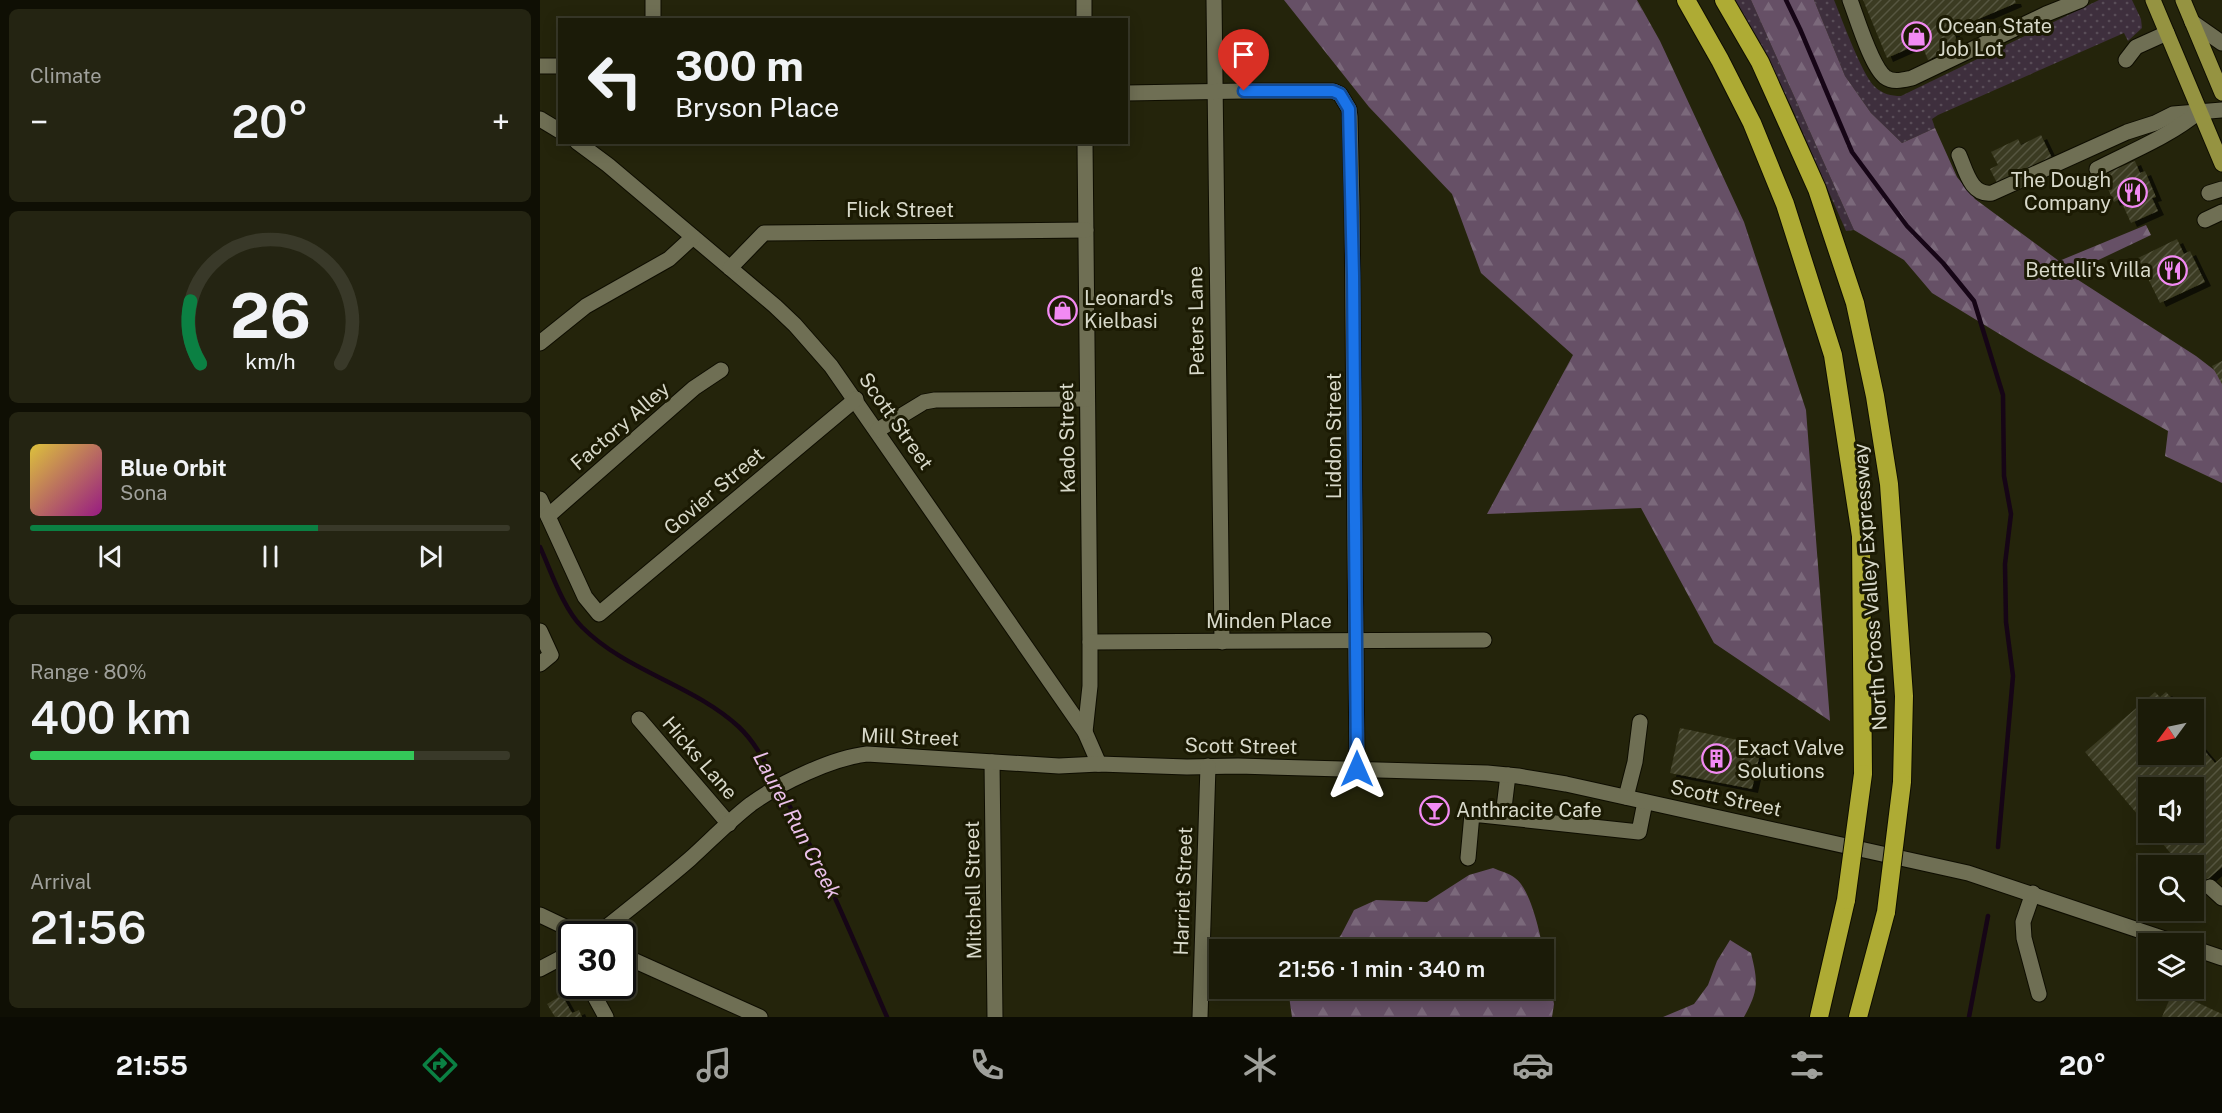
<!DOCTYPE html>
<html lang="en">
<head>
<meta charset="utf-8">
<style>
	body { margin:0; font-family:"Public Sans",sans-serif; background:#242412; color:#f1f3f6; height:100vh; display:flex; flex-direction:column; font-size:22px; white-space:nowrap }
	* { box-sizing:border-box; margin:0 }
	p { font-size:20px; color:#a0a19c }
	.icon { flex:none; width:33px; height:33px; fill:none; stroke:currentColor; stroke-width:2; stroke-linecap:round; stroke-linejoin:round }
	.map { position:relative; flex:1; overflow:hidden }
	.sheet { display:flex; flex-direction:column; gap:9px; padding:9px; background:#0f0f04; width:540px }
	.sheet>* { flex:none }
	.top-card { position:absolute; left:18px; top:18px; width:570px; height:126px; border-radius:0px; box-shadow:0 3px 15px #0003,0 0 0 2px #393929; background:#1b1b08; color:#f1f3f6; overflow:hidden }
	.needle { width:39px; rotate:237deg }
	.controls { position:absolute; left:1598px; top:699px; display:grid; gap:12px }
	.controls a { display:grid; place-items:center; width:66px; height:66px; border-radius:0px; background:#1b1b08; box-shadow:0 3px 15px #0003,0 0 0 2px #393929; font-size:30px }
	.speed { position:absolute; left:18px; top:921px; display:flex; gap:12px; font-size:30px; font-weight:700; text-align:center }
	.speed>* { display:grid; place-content:center; width:78px; height:78px; border-radius:50%; background:#1b1b08; box-shadow:0 3px 15px #0003,0 0 0 2px #393929; line-height:1 }
	.speed .limit { border:3px solid #111; border-radius:9px; background:#fff; color:#111 }
	.pin { position:absolute; display:grid; place-items:center; width:51px; height:51px; color:#fff; margin:-62px -26px; border-radius:50% 50% 50% 0; rotate:-45deg; box-shadow:0 0 6px #0007 }
	.pin .icon { rotate:45deg }
	.me { position:absolute; width:66px; margin:-33px; rotate:0deg; stroke-linejoin:round; filter:drop-shadow(0 0 4px #0008) }
	.turn { display:flex; align-items:center; gap:21px; height:126px; padding:0 18px; font-size:27px }
	.turn .icon { width:78px; height:78px; stroke-width:2.5 }
	.turn b { display:block; font-size:42px; line-height:51px }
	.big { font-size:45px; font-weight:600; line-height:1.1 }
	.sheet .widget { flex:1; display:flex; flex-direction:column; justify-content:center; gap:9px; min-width:0; padding:0 21px; border-radius:9px; background:#242412 }
	.sheet .dial { align-items:center; gap:0 }
	.dial svg { height:156px; overflow:visible; fill:none; stroke:#393929; stroke-width:7; stroke-linecap:round; text-anchor:middle }
	.dial text { fill:#f1f3f6; stroke:none }
	.song { display:flex; align-items:center; gap:18px }
	.cover { width:72px; height:72px; border-radius:9px; background:linear-gradient(135deg,hsl(50 70% 55%),hsl(310 70% 35%)) }
	.played { height:6px; border-radius:3px; background:linear-gradient(90deg,#0b8043 60%,#393929 60%) }
	.keys { display:flex; justify-content:space-around; direction:ltr }
	.heat { display:flex; justify-content:space-between; align-items:center; font-size:33px; direction:ltr }
	.charge { height:9px; border-radius:4px; background:linear-gradient(90deg,#34c759 80%,#393929 0) }
	.trip { position:absolute; left:669px; top:939px; width:345px; height:60px; border-radius:0px; background:#1b1b08; box-shadow:0 3px 15px #0003,0 0 0 2px #393929; font-weight:600; line-height:60px; text-align:center }
	.tab-bar { display:flex; height:96px; justify-content:space-around; align-items:center; background:#0b0b03; color:#a0a19c }
	.tab-bar .icon { width:42px; height:42px }
	.tab-bar .selected { color:#0b8043 }
	.tab-bar b { font-size:27px; color:#f1f3f6 }
	main { display:flex; flex:1; min-height:0 }
	.map>svg:first-child { display:block }
</style>
</head>
<body>
<main>
<section class="sheet">
<div class="widget"><p>Climate</p>
<div class="heat"><a>−</a><b class="big">20°</b><a>+</a></div>
</div>
<div class="widget dial"><svg viewBox="0 0 100 80">
<path d="M14 69A42 42 0 1 1 86 69"/>
<path d="M14 69A42 42 0 0 1 9 37" stroke="#0b8043"/>
<text x="50" y="56" font-size="32" font-weight="700">26</text>
<text x="50" y="72" font-size="11">km/h</text>
</svg></div>
<div class="widget">
<div class="song"><i class="cover"></i><div><b>Blue Orbit</b><p>Sona</p></div></div>
<div class="played"></div>
<div class="keys"><svg class="icon" aria-label="previous" viewBox="0 0 24 24"><path d="M18 5L8 12l10 7zM5 5v14"/></svg><svg class="icon" aria-label="pause" viewBox="0 0 24 24"><path d="M8 5v14M16 5v14"/></svg><svg class="icon" aria-label="next" viewBox="0 0 24 24"><path d="M6 5l10 7-10 7zM19 5v14"/></svg></div>
</div>
<div class="widget"><p>Range · 80%</p><b class="big">400 km</b><div class="charge"></div></div>
<div class="widget"><p>Arrival</p><b class="big">21:56</b></div>
</section>
<div class="map">
<svg width="1682" height="1017" viewBox="0 0 1682 1017">
	<defs>
		<pattern id="grass-dots" width="8" height="8" patternUnits="userSpaceOnUse" patternTransform="scale(1.5)"><rect width="8" height="8" fill="#3e2f3d"/><path d="M2 2h.1M6 6h.1" fill="none" stroke="#594d58" stroke-width="1.8" stroke-linecap="round"/></pattern>
		<pattern id="forest-firs" width="22" height="20" patternUnits="userSpaceOnUse" patternTransform="scale(1.5)"><rect width="22" height="20" fill="#665066"/><path d="M5 1l3.5 6h-7zM16 11l3.5 6h-7z" fill="#7b697b"/></pattern>
		<pattern id="building-hatch" width="6" height="6" patternUnits="userSpaceOnUse" patternTransform="scale(1.5)"><rect width="6" height="6" fill="#3a3a20"/><path d="M-1 1l2-2M0 6l6-6M5 7l2-2" fill="none" stroke="#56563f"/></pattern>
		<filter id="shadow"><feDropShadow dx="6" dy="4" stdDeviation="0" flood-color="#0009"/></filter>
	</defs>
	<rect width="100%" height="100%" fill="#24240b"/>
	<g fill="url(#grass-dots)">
		<path d="M1194 0H1211L1314 230 1306 231 1251 106Z"/>
		<path d="M1274 0H1294C1302 19 1322 75 1335 87 1343 94 1351 96 1361 96L1559 0H1592L1601 19 1602 28 1588 41 1584 33 1398 115 1392 119 1395 128 1362 143 1331 113 1305 76Z"/>
	</g>
	<g fill="url(#forest-firs)">
		<path d="M744 0H1097L1120 41 1204 222 1266 410 1290 721 1174 643 1101 508 947 514 1033 355 941 273 912 194 829 107Z"/>
		<path d="M1211 0H1274L1305 76 1331 113 1362 143 1395 128 1417 177 1435 199 1519 261 1606 225 1611 235 1529 274 1656 356 1682 376V483L1625 456 1628 431 1489 352 1392 293 1364 260 1314 230Z"/>
		<path d="M953 868C960 871 969 873 975 878 990 888 1000 932 1003 950L790 949 801 935 814 910 836 900 887 902 929 875Z"/>
		<path d="M1190 940 1211 953C1218 982 1219 990 1204 1017H1123L1154 1004 1168 985 1177 961Z"/>
		<path d="M1004 950 1014 1004 1012 1017H752L748 989 1004 988Z"/>
	</g>
	<g fill="none" stroke-linecap="round" stroke-linejoin="round">
		<g stroke="#160516" stroke-width="4.5">
			<path d="M1246 0 1260 29 1312 152 1367 226 1403 263 1434 301 1463 395 1464 476 1471 514 1465 564 1466 622 1473 676 1458 847"/>
			<path d="M0 547C11 571 23 608 42 627 87 672 152 684 199 727 216 743 227 766 239 787 281 860 313 939 347 1017"/>
			<path d="M1429 1017 1448 916"/>
		</g>
	</g>
	<g fill="url(#building-hatch)" filter="url(#shadow)">
		<path d="M1323 0H1475L1476 3 1413 30 1419 46 1388 60 1381 43 1347 58Z"/>
		<path d="M1501 135 1512 158 1485 177 1482 171 1468 178 1459 187 1450 169 1458 165 1451 152 1478 139 1481 145Z"/>
		<path d="M1595 161 1600 173 1605 171 1616 197 1612 198 1618 211 1591 223 1580 199 1574 202 1567 187 1573 184 1568 172Z"/>
		<path d="M1637 239 1644 254 1650 251 1665 282 1620 303 1598 258Z"/>
		<path d="M1682 361V384L1672 366Z"/>
		<path d="M1615 692 1620 697 1626 692 1635 702 1629 708 1630 710H1608V754H1653V737L1675 763 1682 757V867L1659 887 1653 880V866H1641L1613 832H1653V788H1608V827L1545 752Z"/>
		<path d="M1140 728 1222 745 1212 789 1130 773Z"/>
		<path d="M1633 991 1682 1014V1017H1622Z"/>
		<path d="M22 995 32 1013 39 1010 42 1017H15L7 1004Z"/>
	</g>
	<g fill="none" stroke-linecap="round" stroke-linejoin="round">
		<defs>
			<g id="minor">
				<path d="M113 0V20"/>
				<path d="M544 0V20"/>
				<path d="M674 0 682 642"/>
				<path d="M1310 0C1317 18 1331 66 1345 77 1353 83 1363 80 1372 78L1506 14 1541 0"/>
				<path d="M1652 22 1682 43"/>
				<path d="M1586 60 1596 47 1627 33"/>
				<path d="M0 66H20"/>
				<path d="M586 93 704 91H793L800 94 809 109 810 117 812 208 817 769"/>
				<path d="M0 119 20 131"/>
				<path d="M37 142 68 165 235 306 255 325 291 366 545 732 559 764"/>
				<path d="M545 142 550 642V686L545 732"/>
				<path d="M1419 155C1426 171 1431 196 1452 193L1587 132 1615 123 1633 114 1682 110"/>
				<path d="M1557 169C1592 151 1630 136 1660 111"/>
				<path d="M1669 193 1682 189"/>
				<path d="M1665 220 1682 212"/>
				<path d="M190 268 224 233 546 230"/>
				<path d="M0 343 46 306 129 259 153 237"/>
				<path d="M338 430 384 402 395 400 547 399"/>
				<path d="M0 499 45 597 59 614 316 399"/>
				<path d="M8 516 154 388 181 370"/>
				<path d="M0 631 11 655 0 664"/>
				<path d="M550 642 944 640"/>
				<path d="M99 719 189 824"/>
				<path d="M452 762 455 1017"/>
				<path d="M1086 797 1095 762 1100 722"/>
				<path d="M963 816 968 775"/>
				<path d="M928 858 932 814 1099 832 1105 802"/>
				<path d="M1670 887 1682 898"/>
				<path d="M1493 893 1483 922 1484 938 1499 994"/>
				<path d="M0 915 40 934"/>
				<path d="M58 934C89 909 120 885 150 859 170 841 189 821 211 804 240 783 292 758 327 754L519 766 559 764 647 767 698 766 947 773 978 776 1026 784 1428 873 1640 944"/>
				<path d="M1653 948 1682 958"/>
				<path d="M82 955 220 1017"/>
				<path d="M0 969 32 952"/>
				<path d="M49 986 66 1017"/>
				<path d="M660 1017 668 766"/>
			</g>
			<g id="major">
				<path d="M1613 0 1682 164"/>
				<path d="M1643 0 1682 93"/>
			</g>
			<g id="highway">
				<path d="M1146 0 1180 60 1212 123 1245 204 1293 355 1321 536 1323 774"/>
				<path d="M1184 0 1220 62 1277 189 1315 303 1335 396 1349 484 1364 696 1362 782"/>
				<path d="M1279 1017 1306 900"/>
				<path d="M1318 1017 1346 912"/>
			</g>
		</defs>
		<use href="#minor" stroke="#0e0d00" stroke-width="17"/>
		<use href="#major" stroke="#0e0d00" stroke-width="17"/>
		<use href="#highway" stroke="#0e0d00" stroke-width="20"/>
		<use href="#minor" stroke="#6f6f54" stroke-width="15"/>
		<use href="#major" stroke="#959341" stroke-width="15"/>
		<use href="#highway" stroke="#aeab34" stroke-width="18"/>
		<defs>
			<g id="highway-bridge">
				<path d="M1306 900 1323 774"/>
				<path d="M1346 912 1362 782"/>
			</g>
		</defs>
		<use href="#highway-bridge" stroke="#0e0d00" stroke-width="20" stroke-linecap="butt"/>
		<use href="#highway-bridge" stroke="#aeab34" stroke-width="18"/>
	</g>
	<g fill="none" stroke-linecap="round" stroke-linejoin="round">
		<defs>
			<path id="route" d="M704 91H793L800 94 809 109 813 275 817 769"/>
		</defs>
		<use href="#route" stroke="#114b97" stroke-width="15"/>
		<use href="#route" stroke="#1a73e8" stroke-width="10"/>
	</g>
	<defs>
		<symbol id="shop-ring" viewBox="-11 -11 22 22"><circle r="9.5" fill="#1b1a03" stroke="#f28af3" stroke-width="1.5"/><path d="M-5-2.5h2.3a2.7 3.5 0 0 1 5.4 0H5L5.5 6h-11ZM-1.5-2.5h3a1.5 2.3 0 0 0-3 0Z" fill="#f28af3"/></symbol>
		<symbol id="restaurant-ring" viewBox="-11 -11 22 22"><circle r="9.5" fill="#1b1a03" stroke="#f28af3" stroke-width="1.5"/><path d="M-5-6h1v4h1v-4h1v4h1v-4h1v5L-1.5 .5V6h-2V.5L-5-1ZM5-6V6H3V1.5H1.5Q1.5-4 5-6Z" fill="#f28af3"/></symbol>
		<symbol id="building-ring" viewBox="-11 -11 22 22"><circle r="9.5" fill="#1b1a03" stroke="#f28af3" stroke-width="1.5"/><path d="M-4-6H4V6H1V3H-1V6H-4ZM-2.5-4.3h1.7v1.8h-1.7ZM.8-4.3h1.7v1.8H.8ZM-2.5-1h1.7V.8h-1.7ZM.8-1h1.7V.8H.8Z" fill="#f28af3"/></symbol>
		<symbol id="bar-ring" viewBox="-11 -11 22 22"><circle r="9.5" fill="#1b1a03" stroke="#f28af3" stroke-width="1.5"/><path d="M-6-5H6L.8 .8V4.5H3.5V6h-7V4.5H-.8V.8Z" fill="#f28af3"/></symbol>
	</defs>
	<g fill-rule="evenodd">
		<use href="#shop-ring" x="1360" y="20" width="33" height="33"/>
		<use href="#restaurant-ring" x="1576" y="176" width="33" height="33"/>
		<use href="#restaurant-ring" x="1616" y="254" width="33" height="33"/>
		<use href="#shop-ring" x="506" y="294" width="33" height="33"/>
		<use href="#building-ring" x="1160" y="742" width="33" height="33"/>
		<use href="#bar-ring" x="878" y="794" width="33" height="33"/>
	</g>
	<g text-anchor="middle" stroke-width="6" stroke-linejoin="round" paint-order="stroke">
		<g font-size="20" fill="#d8d9ca" stroke="#1b1a03" text-anchor="start">
			<text x="1398" y="33">Ocean State<tspan x="1398" dy="23">Job Lot</tspan></text>
			<text x="1571" y="187" text-anchor="end">The Dough<tspan x="1571" dy="23">Company</tspan></text>
			<text x="1611" y="277" text-anchor="end">Bettelli's Villa</text>
			<text x="544" y="305">Leonard's<tspan x="544" dy="23">Kielbasi</tspan></text>
			<text x="1197" y="755">Exact Valve<tspan x="1197" dy="23">Solutions</tspan></text>
			<text x="916" y="817">Anthracite Cafe</text>
		</g>
		<g font-size="20" fill="#d8d9ca" stroke="#1b1a03">
			<text x="360" y="217">Flick Street</text>
			<text transform="translate(656 321) rotate(-91)" y="7">Peters Lane</text>
			<text transform="translate(356 421) rotate(55)" y="7">Scott Street</text>
			<text transform="translate(80 426) rotate(-41)" y="7">Factory Alley</text>
			<text transform="translate(794 436) rotate(-90)" y="7">Liddon Street</text>
			<text transform="translate(527 438) rotate(-91)" y="7">Kado Street</text>
			<text transform="translate(174 491) rotate(-40)" y="7">Govier Street</text>
			<text transform="translate(1330 587) rotate(-94)" y="7">North Cross Valley Expressway</text>
			<text x="729" y="628">Minden Place</text>
			<text transform="translate(370 737) rotate(2)" y="7">Mill Street</text>
			<text transform="translate(701 746) rotate(1)" y="7">Scott Street</text>
			<text transform="translate(160 758) rotate(49)" y="7">Hicks Lane</text>
			<text transform="translate(1186 798) rotate(12)" y="7">Scott Street</text>
			<text transform="translate(433 890) rotate(-91)" y="7">Mitchell Street</text>
			<text transform="translate(643 891) rotate(-88)" y="7">Harriet Street</text>
		</g>
		<g font-size="21" font-style="italic" fill="#ecc1eb" stroke="#1b1a03">
			<text transform="translate(257 825) rotate(62)" y="7">Laurel Run Creek</text>
		</g>
	</g>
</svg>
<div class="controls">
<a><svg class="needle" viewBox="-14 -14 28 28"><path d="M0-13l5 13h-10z" fill="#e53935"/><path d="M0 13l5-13h-10z" fill="#a0a19c"/></svg></a>
<a><svg class="icon" aria-label="sound" viewBox="0 0 24 24"><path d="M4 9h4l5-4v14l-5-4H4zM17 9q2 3 0 6"/></svg></a>
<a><svg class="icon" aria-label="search" viewBox="0 0 24 24"><circle cx="10" cy="10" r="6"/><path d="M15 15l6 6"/></svg></a>
<a><svg class="icon" aria-label="layers" viewBox="0 0 24 24"><path d="M12 4l9 5-9 5-9-5zM3 14l9 5 9-5"/></svg></a>
</div>
<div class="speed"><div class="limit">30</div></div>
<div class="pin" style="left:704px;top:91px;background:#d93025"><svg class="icon" aria-label="arrive" viewBox="0 0 24 24"><path d="M6 21V4h12l-3 4 3 4H6"/></svg></div>
<svg class="me" style="left:817px;top:769px" viewBox="-20 -20 40 40"><path d="M0-17L14 15 0 8-14 15z" fill="#1a73e8" stroke="#fff" stroke-width="4"/></svg>
<div class="trip">21:56 · 1 min · 340 m</div>
<div class="top-card">
<div class="turn"><svg class="icon" aria-label="left" viewBox="0 0 24 24"><path d="M17 20v-9H6M10 6l-5 5 5 5"/></svg><div><b>300 m</b>Bryson Place</div></div>
</div>
</div>
</main>
<nav class="tab-bar">
<b>21:55</b>
<svg class="icon selected" aria-label="directions" viewBox="0 0 24 24"><path d="M12 3l9 9-9 9-9-9zM9 14v-3h6M13 9l2 2-2 2"/></svg>
<svg class="icon" aria-label="music" viewBox="0 0 24 24"><path d="M9 18V5l10-2v13"/><circle cx="6" cy="18" r="3"/><circle cx="16" cy="16" r="3"/></svg>
<svg class="icon" aria-label="phone" viewBox="0 0 24 24"><path d="M5 4h4l2 5-3 2q2 4 5 5l2-3 5 2v4C11 20 4 13 5 4z"/></svg>
<svg class="icon" aria-label="climate" viewBox="0 0 24 24"><path d="M12 3v18M4 7l16 10M4 17L20 7"/></svg>
<svg class="icon" aria-label="car" viewBox="0 0 24 24"><path d="M5 17H2v-5l4-1 3-4h7l3 4 3 1v5h-3M9 17h6M6 11h13"/><circle cx="7" cy="17" r="2"/><circle cx="17" cy="17" r="2"/></svg>
<svg class="icon" aria-label="filters" viewBox="0 0 24 24"><path d="M4 7h16M4 17h16"/><circle cx="9" cy="7" r="2"/><circle cx="15" cy="17" r="2"/></svg>
<b>20°</b>
</nav>
</body>
</html>
